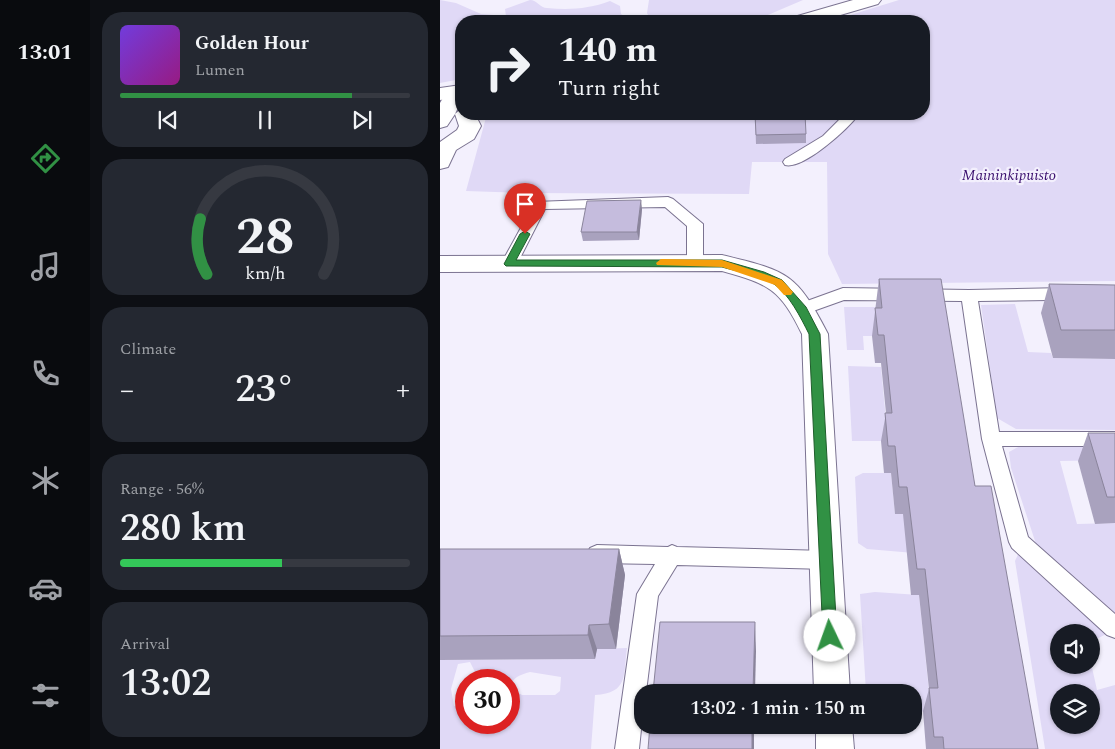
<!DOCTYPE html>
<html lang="en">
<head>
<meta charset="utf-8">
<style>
	body { margin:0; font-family:Spectral,serif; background:#242831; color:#f1f3f6; height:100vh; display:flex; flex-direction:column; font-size:19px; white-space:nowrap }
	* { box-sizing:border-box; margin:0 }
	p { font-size:16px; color:#9ea1a6 }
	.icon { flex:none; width:28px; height:28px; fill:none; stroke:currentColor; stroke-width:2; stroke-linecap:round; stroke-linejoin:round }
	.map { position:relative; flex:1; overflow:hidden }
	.panel { display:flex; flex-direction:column; gap:12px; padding:12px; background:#0d0f14; width:350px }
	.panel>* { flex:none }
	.guide { position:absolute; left:15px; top:15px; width:475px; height:105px; border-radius:20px; box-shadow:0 1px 4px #0004; background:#171b24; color:#f1f3f6; overflow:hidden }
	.controls { position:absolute; left:610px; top:624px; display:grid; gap:10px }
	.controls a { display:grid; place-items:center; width:50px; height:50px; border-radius:50%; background:#171b24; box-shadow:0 1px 4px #0004; font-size:25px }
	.speed { position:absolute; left:15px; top:669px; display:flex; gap:10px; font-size:25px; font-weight:700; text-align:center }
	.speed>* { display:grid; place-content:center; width:65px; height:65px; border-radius:50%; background:#171b24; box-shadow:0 1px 4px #0004; line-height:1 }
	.speed .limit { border:8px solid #d22; background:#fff; color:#111 }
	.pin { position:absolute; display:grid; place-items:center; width:42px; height:42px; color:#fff; margin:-51px -21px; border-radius:50% 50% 50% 0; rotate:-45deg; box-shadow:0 0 5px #0007 }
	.pin .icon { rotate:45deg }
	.me { position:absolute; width:55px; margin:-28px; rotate:357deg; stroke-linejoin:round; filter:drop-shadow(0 0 4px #0008) }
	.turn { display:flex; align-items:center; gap:18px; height:105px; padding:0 20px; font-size:22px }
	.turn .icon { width:65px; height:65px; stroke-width:2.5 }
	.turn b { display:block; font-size:35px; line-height:42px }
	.big { font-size:38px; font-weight:600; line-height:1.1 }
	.panel .tile { flex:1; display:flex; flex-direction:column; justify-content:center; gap:8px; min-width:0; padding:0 18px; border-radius:20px; background:#242831 }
	.panel .dial { align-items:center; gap:0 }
	.dial svg { height:130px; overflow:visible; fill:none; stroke:#363941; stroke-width:7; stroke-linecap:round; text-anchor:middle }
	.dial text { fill:#f1f3f6; stroke:none }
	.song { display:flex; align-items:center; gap:15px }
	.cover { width:60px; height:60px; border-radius:8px; background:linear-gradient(135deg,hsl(260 70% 55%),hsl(310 70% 35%)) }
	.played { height:5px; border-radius:2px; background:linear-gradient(90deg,#319144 80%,#363941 80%) }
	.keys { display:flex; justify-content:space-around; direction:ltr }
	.heat { display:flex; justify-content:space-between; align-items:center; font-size:28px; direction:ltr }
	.charge { height:8px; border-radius:4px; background:linear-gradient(90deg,#34c759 56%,#363941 0) }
	.trip { position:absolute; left:194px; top:684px; width:288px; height:50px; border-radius:20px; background:#171b24; box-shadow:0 1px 4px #0004; font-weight:600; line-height:50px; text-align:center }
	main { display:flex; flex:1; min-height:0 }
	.tab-bar { display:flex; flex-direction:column; width:90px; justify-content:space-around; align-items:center; background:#090b0e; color:#9ea1a6 }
	.tab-bar .icon { width:35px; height:35px }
	.tab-bar .selected { color:#319144 }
	.tab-bar b { font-size:22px; color:#f1f3f6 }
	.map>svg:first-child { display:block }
</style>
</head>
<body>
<main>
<nav class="tab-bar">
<b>13:01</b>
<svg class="icon selected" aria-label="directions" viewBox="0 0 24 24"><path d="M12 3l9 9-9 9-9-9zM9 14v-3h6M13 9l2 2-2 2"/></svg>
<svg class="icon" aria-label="music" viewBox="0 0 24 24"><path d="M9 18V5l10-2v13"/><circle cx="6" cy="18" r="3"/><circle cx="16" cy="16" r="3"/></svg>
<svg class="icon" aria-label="phone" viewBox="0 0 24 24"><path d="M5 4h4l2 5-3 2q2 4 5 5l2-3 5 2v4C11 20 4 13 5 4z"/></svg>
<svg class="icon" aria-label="climate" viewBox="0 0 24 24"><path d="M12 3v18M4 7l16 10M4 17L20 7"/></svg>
<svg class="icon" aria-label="car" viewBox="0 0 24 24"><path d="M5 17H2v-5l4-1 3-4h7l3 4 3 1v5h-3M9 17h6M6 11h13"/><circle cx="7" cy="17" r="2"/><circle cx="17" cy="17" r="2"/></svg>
<svg class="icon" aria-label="filters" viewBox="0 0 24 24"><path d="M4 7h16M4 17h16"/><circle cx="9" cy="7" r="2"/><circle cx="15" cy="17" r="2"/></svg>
</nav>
<section class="panel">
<div class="tile">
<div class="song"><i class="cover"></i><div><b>Golden Hour</b><p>Lumen</p></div></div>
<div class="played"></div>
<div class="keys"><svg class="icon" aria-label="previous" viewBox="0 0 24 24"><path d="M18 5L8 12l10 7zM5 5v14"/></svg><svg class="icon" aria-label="pause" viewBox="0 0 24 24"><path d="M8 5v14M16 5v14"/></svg><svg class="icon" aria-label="next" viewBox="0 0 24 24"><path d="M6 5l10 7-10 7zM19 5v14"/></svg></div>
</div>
<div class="tile dial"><svg viewBox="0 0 100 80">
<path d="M14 69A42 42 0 1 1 86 69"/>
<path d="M14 69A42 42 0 0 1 10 35" stroke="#319144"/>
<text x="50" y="56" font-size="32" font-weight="700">28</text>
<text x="50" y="72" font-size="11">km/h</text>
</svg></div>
<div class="tile"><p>Climate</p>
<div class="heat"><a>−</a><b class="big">23°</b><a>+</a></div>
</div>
<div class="tile"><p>Range · 56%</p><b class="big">280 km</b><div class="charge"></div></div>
<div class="tile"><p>Arrival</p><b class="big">13:02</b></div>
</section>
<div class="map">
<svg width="675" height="749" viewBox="0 0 675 749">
	<rect width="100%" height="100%" fill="#f3f0fd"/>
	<g fill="#e0d9f6" fill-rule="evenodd">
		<path d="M0 0 16 3 41 14 66 16 65 9 90 0C97 0 100 8 107 8 129 10 149 9 170 1L180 6 181 14 192 21H21V79L0 83Z"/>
		<path d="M209 0H363L316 20 211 21 207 13Z"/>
		<path d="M459 0H675V281L402 284 388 254 387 162H312L309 194 82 193 26 191 47 114H484V21H391Z"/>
		<path d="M575 304 588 352 611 353 613 358 675 359V430L576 429 557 418 541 305Z"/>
		<path d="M404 307H436L439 336H423L424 350H407Z"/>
		<path d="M408 366 441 367 448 441H412Z"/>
		<path d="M668 445 674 460 620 461 637 524 675 523V614L596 544 571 468 569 452 580 446Z"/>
		<path d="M423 473H451L455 514H471L474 553 427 549 418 543 415 477Z"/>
		<path d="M581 548 670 632 651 642V632H619V665H651V663L657 690 675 685V749H605L575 561ZM619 692H651V725H619Z"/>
		<path d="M435 592 479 595 491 711 473 712 472 692H426L420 594Z"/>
		<path d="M187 648C183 675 189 693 155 695L151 749H0V660L155 659 157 649ZM30 662 39 680H69V722H26V704L14 706 11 689 18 664ZM90 672 121 677 120 691 115 695H82L70 688C72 677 80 675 90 672Z"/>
	</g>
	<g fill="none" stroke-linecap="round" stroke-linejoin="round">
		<defs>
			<g id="lane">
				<path d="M405 114H419C408 129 363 170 345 165L343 162 345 159 383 136Z"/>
				<path d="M228 197 233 199 263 224V263L261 267 255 268 249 267 247 263V226L225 207 105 209 75 268 69 269 63 268 61 264 95 202Z"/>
				<path d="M675 287V299L538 301 559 432H675V446H562L588 537 675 614V638L667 635 572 548 569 542 542 439 522 301 404 300 362 315 356 313 354 309 356 305 403 288 529 290Z"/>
				<path d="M157 545 228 547 232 545 237 547 386 551 393 554 396 560 393 566 386 569 237 565 218 596 206 692H202V720L199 749H175L197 594 215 564 157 563 150 560 147 554 150 548Z"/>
			</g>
			<g id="street">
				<path d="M16 86 21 87V101L15 114 21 109V114H35L41 126 34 139 16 150 8 167 0 169V142L17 130 19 126 15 114 7 126 0 128V103L9 88Z"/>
				<path d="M282 255C347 271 356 272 388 334L410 692H374L362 334C340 289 329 284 282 271L0 272V256Z"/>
				<path d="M376 725H412L414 749H376Z"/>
			</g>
			<g id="secondary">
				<path d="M413 0H441L438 4 380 21H352L354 17Z"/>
				<path d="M21 85V97L0 100V88Z"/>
			</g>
		</defs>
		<use href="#lane" stroke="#7b7391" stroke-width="2"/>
		<use href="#street" stroke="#7b7391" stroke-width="2"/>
		<use href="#secondary" stroke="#7b7391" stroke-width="2"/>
		<use href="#lane" fill="#fff" fill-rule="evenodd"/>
		<use href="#street" fill="#fff" fill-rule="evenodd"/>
		<use href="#secondary" fill="#fff" fill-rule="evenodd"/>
	</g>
	<g fill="#a9a2be">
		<path d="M315 114 366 134V143L316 144Z"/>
		<path d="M202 209 199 240 143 241 141 232Z"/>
		<path d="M439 279 535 486 598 749H486L483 711 489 689 479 595H471L463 514H455L451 473H444L441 441 446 413 441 363H435L432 336Z"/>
		<path d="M609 284 675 285V359L613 358 601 313Z"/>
		<path d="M648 433H675V523L655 524 638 461Z"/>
		<path d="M0 549H179L185 575 176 649H157L155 659 0 660Z"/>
	</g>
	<g fill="#8a849b">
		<path d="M201 200 202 209 199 240 197 232Z"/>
		<path d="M179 549 185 575 176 649 169 624Z"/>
		<path d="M315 622 316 651 315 692H313Z"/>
		<path d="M149 625 157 649 155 659 148 635Z"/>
		<rect x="312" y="725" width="2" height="24"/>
	</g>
	<g fill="#c5bcdd" stroke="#8a849b">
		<path d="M315 114H365L366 134 316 135Z"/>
		<path d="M201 200 197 232H141L147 201Z"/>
		<path d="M439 279H501L535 486H551L598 749H504L503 737H494L489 688H498L485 569H477L467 487H459L455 446H448L445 413H452L444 335H438L435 308H442Z"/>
		<path d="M609 284 675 285V330H621Z"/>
		<path d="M648 433H675V497H667Z"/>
		<path d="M0 549H179L169 624 149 625 148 635 0 636Z"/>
		<path d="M220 622H315L313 692H213Z"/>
		<path d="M210 725H312V749H208Z"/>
	</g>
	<path fill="#319144" stroke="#205e2c" d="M85 231 90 234 76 260H282L324 272 342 280 366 307 380 334 397 636 395 640 390 642 385 640 383 636 369 334C361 318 349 294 334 284 319 275 299 272 282 267L66 266 64 264 80 234Z"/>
	<path fill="#f59e0b" d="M221 259 282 260 342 280 353 292 351 295H344L335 285 282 267 217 265 216 263Z"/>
	<g text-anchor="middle" stroke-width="4.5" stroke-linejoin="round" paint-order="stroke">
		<g font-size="15" font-style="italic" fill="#3a0f6e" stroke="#f3f0fd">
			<text x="569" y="180">Maininkipuisto</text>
		</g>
	</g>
</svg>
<div class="controls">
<a><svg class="icon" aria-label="sound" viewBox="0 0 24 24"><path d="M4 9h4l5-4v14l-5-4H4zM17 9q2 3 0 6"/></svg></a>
<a><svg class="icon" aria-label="layers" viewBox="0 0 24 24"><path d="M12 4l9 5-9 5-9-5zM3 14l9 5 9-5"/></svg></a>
</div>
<div class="speed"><div class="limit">30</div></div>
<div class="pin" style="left:85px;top:234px;background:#d93025"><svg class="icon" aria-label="arrive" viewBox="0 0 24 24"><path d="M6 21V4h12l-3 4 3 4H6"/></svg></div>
<svg class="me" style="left:390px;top:636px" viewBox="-20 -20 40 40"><circle r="19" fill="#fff"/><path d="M0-13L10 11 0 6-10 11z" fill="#319144"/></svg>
<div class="trip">13:02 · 1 min · 150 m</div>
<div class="guide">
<div class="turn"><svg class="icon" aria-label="right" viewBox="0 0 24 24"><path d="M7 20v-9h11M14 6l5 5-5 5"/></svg><div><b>140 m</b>Turn right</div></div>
</div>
</div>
</main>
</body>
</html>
